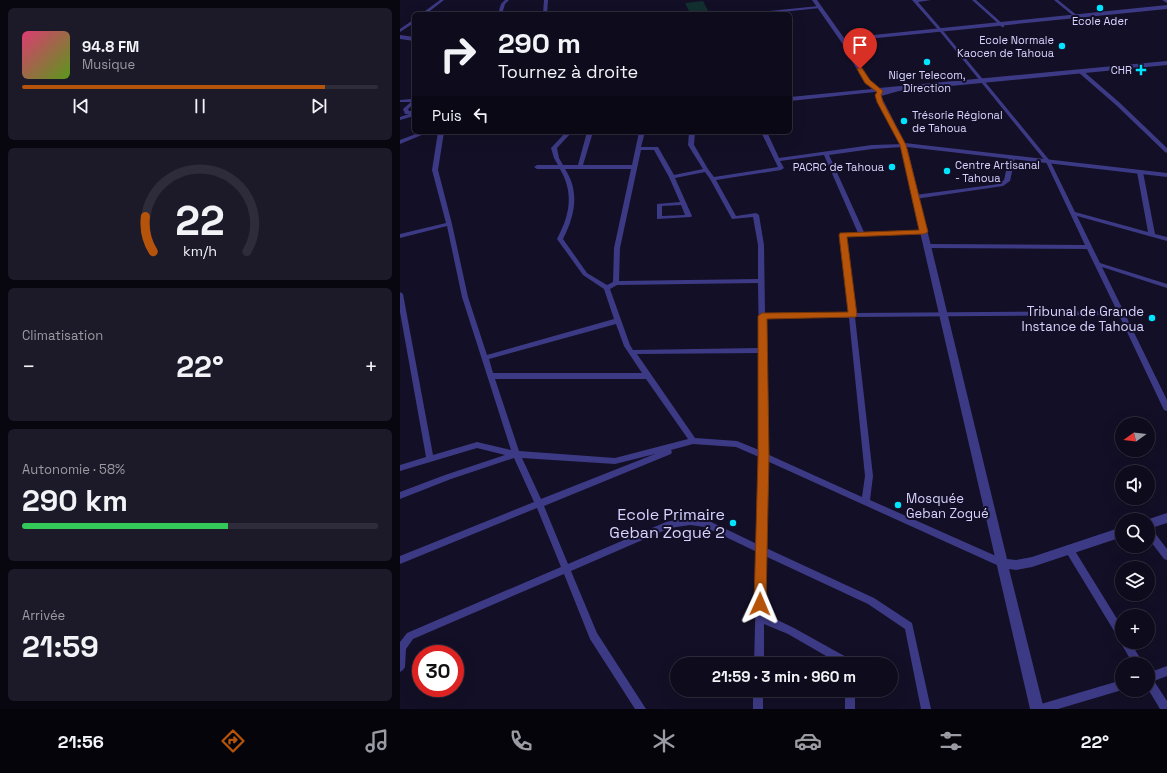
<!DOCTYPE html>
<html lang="fr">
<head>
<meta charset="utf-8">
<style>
	body { margin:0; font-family:"Space Grotesk",sans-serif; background:#1c1929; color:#f1f3f6; height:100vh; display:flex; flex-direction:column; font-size:15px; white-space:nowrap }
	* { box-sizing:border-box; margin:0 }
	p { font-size:13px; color:#9b9ba3 }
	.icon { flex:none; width:22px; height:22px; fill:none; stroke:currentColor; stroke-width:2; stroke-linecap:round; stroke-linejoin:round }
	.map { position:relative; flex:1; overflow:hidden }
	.sheet { display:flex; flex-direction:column; gap:8px; padding:8px; background:#08060f; width:400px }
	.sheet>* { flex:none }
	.banner { position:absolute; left:12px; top:12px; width:380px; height:122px; border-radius:6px; box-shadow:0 4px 16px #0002,0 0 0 1px #2e2b3b; background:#0e0b1c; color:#f1f3f6; overflow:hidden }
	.needle { width:26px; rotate:255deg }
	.fabs { position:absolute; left:715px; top:417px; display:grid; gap:8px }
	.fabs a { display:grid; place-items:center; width:40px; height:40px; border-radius:50%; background:#0e0b1c; box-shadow:0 4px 16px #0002,0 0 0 1px #2e2b3b; font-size:20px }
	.speed { position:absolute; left:12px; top:645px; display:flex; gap:8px; font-size:20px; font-weight:700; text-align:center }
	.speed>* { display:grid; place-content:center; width:52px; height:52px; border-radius:50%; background:#0e0b1c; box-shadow:0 4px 16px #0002,0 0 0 1px #2e2b3b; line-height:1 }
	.speed .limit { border:6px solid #d22; background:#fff; color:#111 }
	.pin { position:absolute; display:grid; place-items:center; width:34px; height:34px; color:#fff; margin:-41px -17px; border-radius:50% 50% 50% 0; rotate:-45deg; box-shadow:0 0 4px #0007 }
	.pin .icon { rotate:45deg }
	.me { position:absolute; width:44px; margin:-22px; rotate:1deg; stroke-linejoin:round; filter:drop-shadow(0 0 3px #0008) }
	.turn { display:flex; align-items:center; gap:14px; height:84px; padding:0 20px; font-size:18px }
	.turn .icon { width:52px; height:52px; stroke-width:2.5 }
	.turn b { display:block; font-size:28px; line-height:34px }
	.then { display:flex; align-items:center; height:38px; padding:0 20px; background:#0003; gap:8px; font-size:15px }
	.big { font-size:30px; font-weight:800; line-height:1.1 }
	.sheet .card { flex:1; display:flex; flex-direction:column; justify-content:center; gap:6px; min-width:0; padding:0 14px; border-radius:6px; background:#1c1929 }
	.sheet .dial { align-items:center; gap:0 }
	.dial svg { height:104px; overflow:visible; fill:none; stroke:#2e2b3b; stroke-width:7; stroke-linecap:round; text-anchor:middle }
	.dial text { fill:#f1f3f6; stroke:none }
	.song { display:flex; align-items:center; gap:12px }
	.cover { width:48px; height:48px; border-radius:6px; background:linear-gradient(135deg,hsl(340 70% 55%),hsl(90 70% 35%)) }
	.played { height:4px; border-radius:2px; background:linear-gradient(90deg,#b45309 85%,#2e2b3b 85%) }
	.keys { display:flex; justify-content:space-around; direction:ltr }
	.heat { display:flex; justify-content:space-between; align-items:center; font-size:22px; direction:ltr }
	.charge { height:6px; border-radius:3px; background:linear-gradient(90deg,#34c759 58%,#2e2b3b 0) }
	.trip { position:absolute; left:270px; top:657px; width:228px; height:40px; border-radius:20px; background:#0e0b1c; box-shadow:0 4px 16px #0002,0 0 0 1px #2e2b3b; font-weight:800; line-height:40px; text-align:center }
	.tabs { display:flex; height:64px; justify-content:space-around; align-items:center; background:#06040b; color:#9b9ba3 }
	.tabs .icon { width:28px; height:28px }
	.tabs .active { color:#b45309 }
	.tabs b { font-size:18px; color:#f1f3f6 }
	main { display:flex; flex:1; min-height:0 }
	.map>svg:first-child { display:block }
</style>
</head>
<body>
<main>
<section class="sheet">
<div class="card">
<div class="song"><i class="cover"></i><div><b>94.8 FM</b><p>Musique</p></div></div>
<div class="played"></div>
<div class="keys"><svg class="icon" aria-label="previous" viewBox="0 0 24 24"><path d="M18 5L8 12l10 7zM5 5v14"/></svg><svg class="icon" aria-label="pause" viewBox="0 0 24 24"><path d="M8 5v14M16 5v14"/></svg><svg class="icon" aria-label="next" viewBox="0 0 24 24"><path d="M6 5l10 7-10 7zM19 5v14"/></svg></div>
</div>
<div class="card dial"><svg viewBox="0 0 100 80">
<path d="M14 69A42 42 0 1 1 86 69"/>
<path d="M14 69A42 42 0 0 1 8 42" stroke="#b45309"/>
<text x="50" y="56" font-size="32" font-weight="700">22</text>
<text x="50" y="72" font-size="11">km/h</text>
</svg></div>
<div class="card"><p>Climatisation</p>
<div class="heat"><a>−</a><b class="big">22°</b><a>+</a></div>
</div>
<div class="card"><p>Autonomie · 58%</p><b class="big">290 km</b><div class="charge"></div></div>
<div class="card"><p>Arrivée</p><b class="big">21:59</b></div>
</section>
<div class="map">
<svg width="767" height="709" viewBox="0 0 767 709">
	<rect width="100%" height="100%" fill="#130f26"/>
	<path fill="#12302f" d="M303 1 308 11 290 13 285 3Z"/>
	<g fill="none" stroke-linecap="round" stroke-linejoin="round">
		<g fill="#3d3a85" fill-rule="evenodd">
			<path d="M40 0H44L26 14H21Z"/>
			<path d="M105 0H109L105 4 102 14H98L101 4Z"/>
			<path d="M144 0H148L147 14H143Z"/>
			<path d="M512 0H531L518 2 544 32 650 161 675 212 748 232 737 172 740 170 743 172 755 234 767 237V241L677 216 700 263 767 284V288L702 267 767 400V411L764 410 763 408 719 315 455 317 473 476 470 500 605 560 606 563 605 566 602 567 599 566 367 461 366 548 474 598 512 623 531 709H521L505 629 468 604 365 556V614L394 628 448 658 450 664H440L388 634 364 624V664H354L357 552 305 527 290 525 270 528 171 571 197 633 246 709H235L190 639 164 574 13 639 6 649 5 667 3 670 0 672V642L7 633 161 567 137 508 0 564V556L134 502 114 458 51 479 0 499V492L45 475 105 455 77 448 0 471V465L26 457 0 312V292L3 294 33 455 77 442 111 450 62 297 47 226 0 238V234L46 223 32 170 38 132H44L38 170 52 224 68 297 87 355 214 319 204 289 183 275 157 239C170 215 174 193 160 169H137L134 167 137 165H158L154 158 151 148 166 132H172L157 148 159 158 163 165H178L187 132H193L183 165H232L239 132H245L241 147H258L274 175 303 169 288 145 289 132H295L294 145 308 169 314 177 378 167 361 132H367L379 158 472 145 505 144V146L503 147 472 149 429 155 464 232 524 230 527 232 524 234 446 237 455 313 717 311 687 249 527 248 524 246 527 244 685 245 646 162 542 34ZM241 150H254L269 177 280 202 257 204V219L291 217 292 216 275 178 305 172 310 179 332 219 353 217 358 245V279L219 281 220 248ZM424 155 458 233H443L440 235 448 313 365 314 364 245 359 215 356 213 336 216 316 180 381 170 384 168 380 161ZM165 169H231L214 248 213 282 207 285 187 273 163 239C175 215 180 192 165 169ZM281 205 285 215 262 216V206ZM358 283 359 348 233 350 230 345 210 289 217 285ZM365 318H449L465 476 462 497 367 454 365 352 366 350 365 348ZM216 324 224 346 242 373H93L89 359ZM359 353V450L337 441 295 438 237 354ZM95 379H246L288 439 215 458 119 451ZM293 444 336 447 359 457 357 544 309 521 290 517 266 522 168 564 144 506 271 454 272 452 271 450ZM255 454 141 499 122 458 215 464Z"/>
			<path d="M572 0H576L604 25V27H602Z"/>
			<path d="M654 0H658L679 17V19H677Z"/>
			<path d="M762 0H767V3Z"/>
			<path d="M419 6H420V8L361 14H347L349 13Z"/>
			<path d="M13 20H14V23L0 32V29Z"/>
			<path d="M678 70H682L720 103 767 148V153L765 152 716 105 678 72Z"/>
			<path d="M11 99H14V104L8 109 9 111H14V116L0 120V117L9 114H5L3 109 11 102H0V100Z"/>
			<path d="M21 132H29L0 144V140Z"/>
			<path d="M612 156 615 158 610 181 603 186 515 199 512 197 515 195 599 184 604 180 609 158Z"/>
			<path d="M748 527 751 528 767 549V560L764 559 748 538Z"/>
			<path d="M669 545 672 546 722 627V642H730L744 664H733L722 645 720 642 721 640 719 639 666 552 665 549 666 546Z"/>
			<path d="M767 666V676L754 681 767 701V709H760L748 689V673Z"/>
			<path d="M722 680V690L658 709H636L637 705 641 704Z"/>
			<rect x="353" y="690" width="10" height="19"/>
			<rect x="445" y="690" width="10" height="19"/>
		</g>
		<g fill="#3d3a85" fill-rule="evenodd">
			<path d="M412 0H417L444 38 767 5V9L447 41 469 81 479 88 767 61V65L499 91 481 96 505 143 767 173V177L507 147 607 559 616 560 632 557 722 527V537L632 567 616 570 609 569 644 709H630L500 145 475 95 484 91 390 101V97L472 89 464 82 442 43Z"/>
			<path d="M0 35 14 37V41L0 39Z"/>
			<path d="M767 513V523L748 529V520H746Z"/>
		</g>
	</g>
	<path fill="#b45309" stroke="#753606" d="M458 68H462L470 80 483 91 481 95 483 102 506 145 528 232 524 234 447 237 457 315 456 317 367 319 369 456 366 604 364 608 360 609 356 608 354 604 358 456V316L362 313 448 312 439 235 440 233 519 230 500 145 477 102 475 95 477 92 465 83 457 69Z"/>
	<g fill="#00e5ff" stroke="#130f26" stroke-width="1.5">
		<circle cx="700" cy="8" r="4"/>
		<circle cx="662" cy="46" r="4"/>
		<circle cx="527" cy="62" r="4"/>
		<path d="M739 64h4v4h4v4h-4v4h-4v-4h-4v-4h4z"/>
		<circle cx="504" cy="121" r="4"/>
		<circle cx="492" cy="167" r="4"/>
		<circle cx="547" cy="171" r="4"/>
		<circle cx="752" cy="318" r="4"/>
		<circle cx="498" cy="505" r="4"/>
		<circle cx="333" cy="523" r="4"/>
	</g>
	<g text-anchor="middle" stroke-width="4" stroke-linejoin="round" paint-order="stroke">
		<g font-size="11" fill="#d9d4ff" stroke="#130f26" text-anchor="end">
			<text x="700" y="25" text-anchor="middle">Ecole Ader</text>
			<text x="654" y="44">Ecole Normale<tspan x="654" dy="13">Kaocen de Tahoua</tspan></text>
			<text x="732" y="74">CHR</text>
			<text x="527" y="79" text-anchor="middle">Niger Telecom,<tspan x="527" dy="13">Direction</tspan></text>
			<text x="512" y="119" text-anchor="start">Trésorie Régional<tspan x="512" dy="13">de Tahoua</tspan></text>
			<text x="555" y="169" text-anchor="start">Centre Artisanal<tspan x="555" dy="13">- Tahoua</tspan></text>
			<text x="484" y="171">PACRC de Tahoua</text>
		</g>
		<g font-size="13" fill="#d9d4ff" stroke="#130f26" text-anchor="end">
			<text x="744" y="316">Tribunal de Grande<tspan x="744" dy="15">Instance de Tahoua</tspan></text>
			<text x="506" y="503" text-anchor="start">Mosquée<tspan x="506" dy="15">Geban Zogué</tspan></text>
		</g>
		<g font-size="16" fill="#d9d4ff" stroke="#130f26" text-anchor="end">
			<text x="325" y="520">Ecole Primaire<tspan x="325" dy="18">Geban Zogué 2</tspan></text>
		</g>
	</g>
</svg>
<div class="fabs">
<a><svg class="needle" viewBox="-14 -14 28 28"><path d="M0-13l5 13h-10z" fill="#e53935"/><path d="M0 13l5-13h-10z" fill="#9b9ba3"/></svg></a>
<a><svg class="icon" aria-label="sound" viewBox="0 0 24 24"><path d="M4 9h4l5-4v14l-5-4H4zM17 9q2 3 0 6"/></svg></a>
<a><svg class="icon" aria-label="search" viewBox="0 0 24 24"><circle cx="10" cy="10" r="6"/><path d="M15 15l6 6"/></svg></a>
<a><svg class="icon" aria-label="layers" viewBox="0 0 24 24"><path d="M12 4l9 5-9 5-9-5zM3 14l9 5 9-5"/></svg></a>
<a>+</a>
<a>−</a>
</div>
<div class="speed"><div class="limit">30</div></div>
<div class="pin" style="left:460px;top:69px;background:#d93025"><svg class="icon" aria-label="arrive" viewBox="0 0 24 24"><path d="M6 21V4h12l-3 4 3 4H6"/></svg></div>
<svg class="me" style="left:360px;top:604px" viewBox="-20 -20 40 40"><path d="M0-17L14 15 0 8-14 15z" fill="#b45309" stroke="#fff" stroke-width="4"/></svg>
<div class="trip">21:59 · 3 min · 960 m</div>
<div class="banner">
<div class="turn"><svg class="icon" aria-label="right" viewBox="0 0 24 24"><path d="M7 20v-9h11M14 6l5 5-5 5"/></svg><div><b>290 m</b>Tournez à droite</div></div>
<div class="then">Puis<svg class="icon" aria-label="left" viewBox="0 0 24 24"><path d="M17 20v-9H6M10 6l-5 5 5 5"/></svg></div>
</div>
</div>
</main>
<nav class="tabs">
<b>21:56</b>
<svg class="icon active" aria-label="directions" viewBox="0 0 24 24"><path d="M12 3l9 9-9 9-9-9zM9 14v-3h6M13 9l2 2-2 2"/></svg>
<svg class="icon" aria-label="music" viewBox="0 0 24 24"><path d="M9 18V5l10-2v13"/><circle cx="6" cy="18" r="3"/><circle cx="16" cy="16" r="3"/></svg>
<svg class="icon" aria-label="phone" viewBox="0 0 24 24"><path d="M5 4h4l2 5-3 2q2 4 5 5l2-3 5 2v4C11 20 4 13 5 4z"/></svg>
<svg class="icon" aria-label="climate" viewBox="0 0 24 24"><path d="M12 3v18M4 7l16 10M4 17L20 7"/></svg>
<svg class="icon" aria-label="car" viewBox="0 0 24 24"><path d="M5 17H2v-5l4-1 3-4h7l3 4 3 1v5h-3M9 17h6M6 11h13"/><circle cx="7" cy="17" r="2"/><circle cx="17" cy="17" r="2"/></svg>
<svg class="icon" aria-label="filters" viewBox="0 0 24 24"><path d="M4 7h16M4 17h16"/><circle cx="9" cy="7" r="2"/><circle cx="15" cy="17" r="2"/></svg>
<b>22°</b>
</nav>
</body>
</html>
